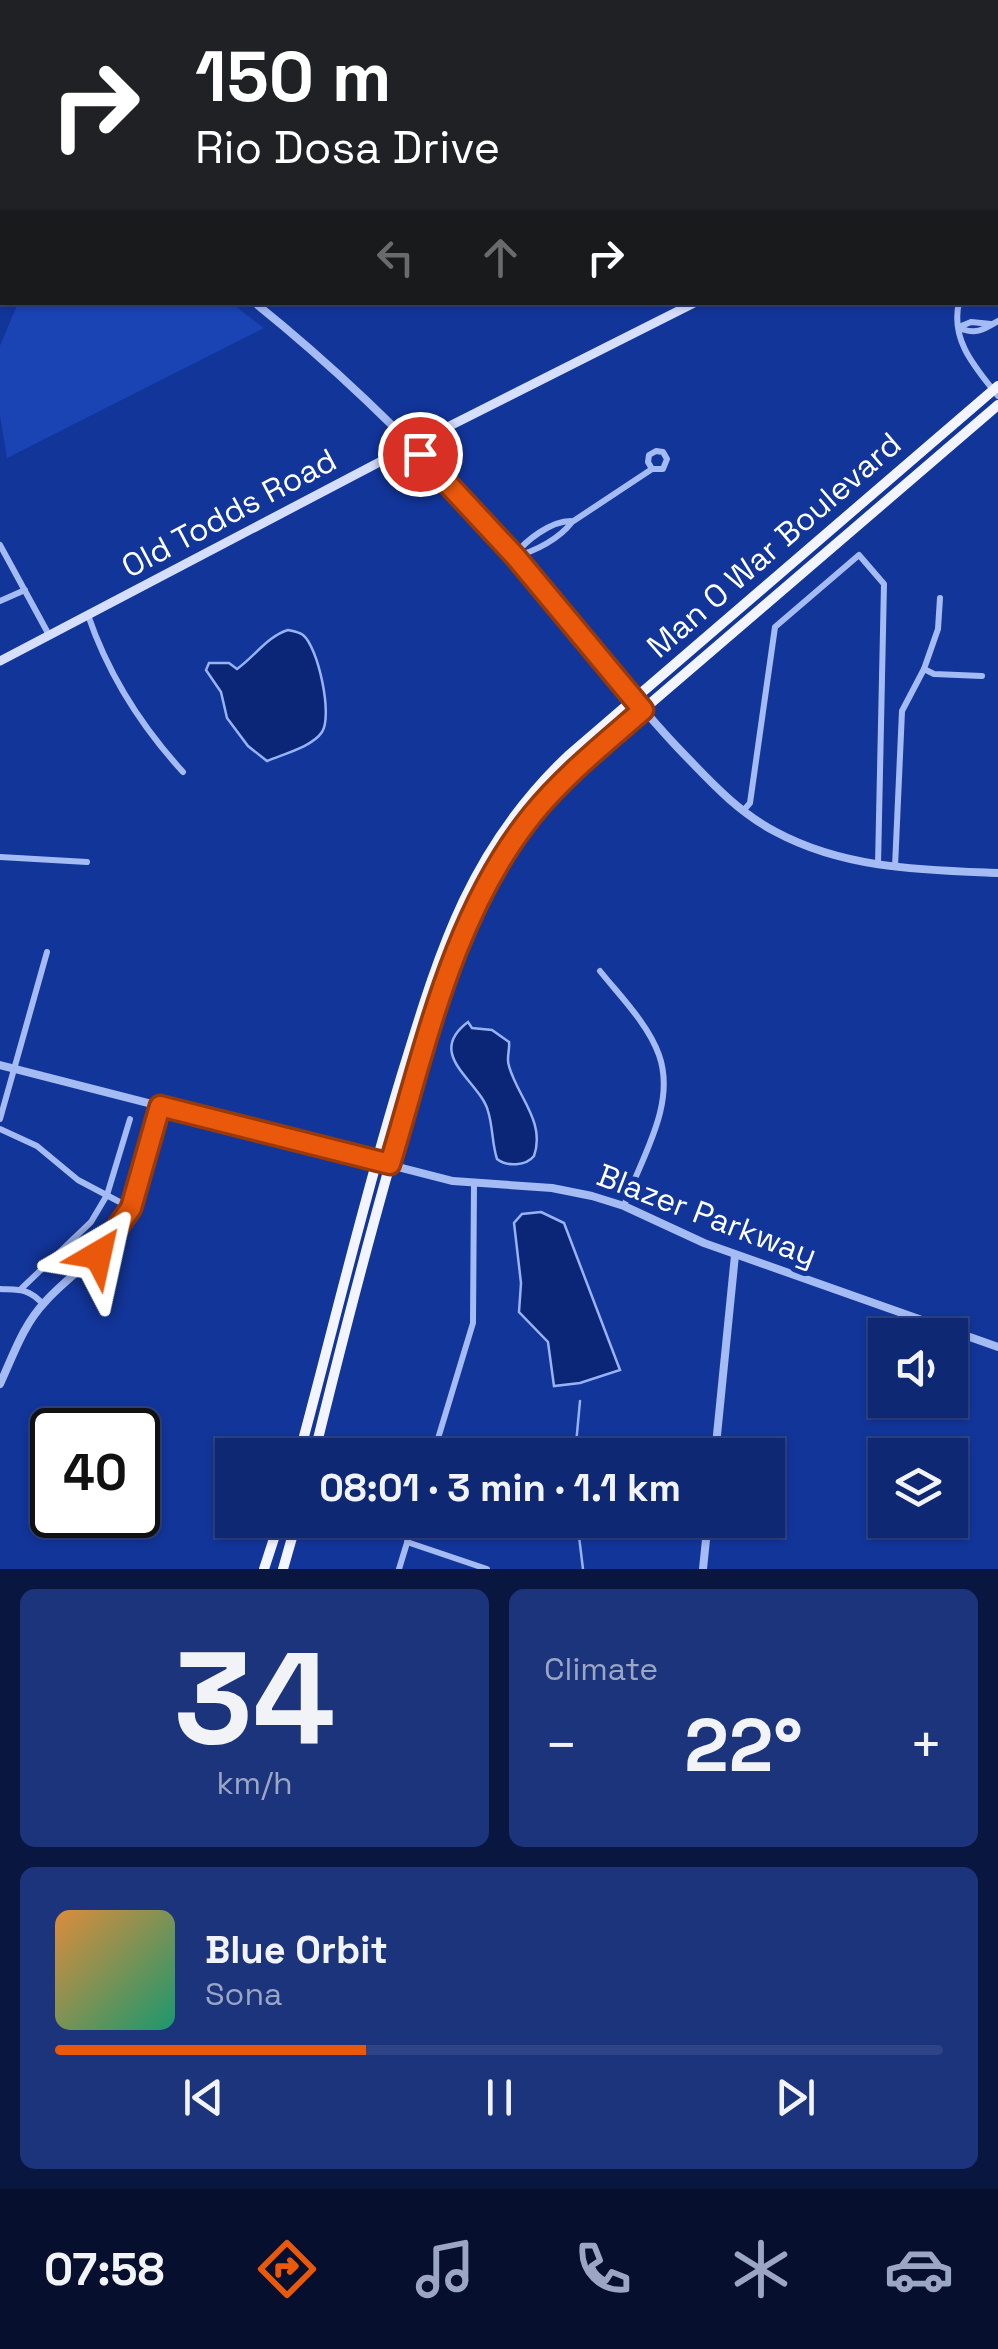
<!DOCTYPE html>
<html lang="en">
<head>
<meta charset="utf-8">
<style>
	body { margin:0; font-family:"Space Grotesk",sans-serif; background:#1c347c; color:#f1f3f6; height:100vh; display:flex; flex-direction:column; font-size:38px; white-space:nowrap }
	* { box-sizing:border-box; margin:0 }
	p { font-size:32px; color:#9ba6c5 }
	.icon { flex:none; width:55px; height:55px; fill:none; stroke:currentColor; stroke-width:2; stroke-linecap:round; stroke-linejoin:round }
	.map { position:relative; height:1569px; overflow:hidden }
	.panel { display:flex; flex-direction:column; gap:20px; padding:20px; background:#081640; flex:1 }
	.panel>* { flex:none }
	.guide { position:absolute; left:0px; top:0px; width:1000px; height:305px; box-shadow:0 2px 8px #0004,0 0 0 2px #2e4486; background:#202124; color:#fff; overflow:hidden }
	.controls { position:absolute; left:868px; top:1318px; display:grid; gap:20px }
	.controls a { display:grid; place-items:center; width:100px; height:100px; border-radius:0px; background:#0e2874; box-shadow:0 2px 8px #0004,0 0 0 2px #2e4486; font-size:50px }
	.speed { position:absolute; left:30px; top:1408px; display:flex; gap:20px; font-size:50px; font-weight:700; text-align:center }
	.speed>* { display:grid; place-content:center; width:130px; height:130px; border-radius:50%; background:#0e2874; box-shadow:0 2px 8px #0004,0 0 0 2px #2e4486; line-height:1 }
	.speed .limit { border:5px solid #111; border-radius:15px; background:#fff; color:#111 }
	.pin { position:absolute; display:grid; place-items:center; width:85px; height:85px; color:#fff; margin:-42px; border:5px solid #fff; border-radius:50%; box-shadow:0 2px 10px #0007 }
	.me { position:absolute; width:110px; margin:-55px; rotate:36deg; stroke-linejoin:round; filter:drop-shadow(0 0 8px #0008) }
	.turn { display:flex; align-items:center; gap:35px; height:210px; padding:0 30px; font-size:45px }
	.turn .icon { width:130px; height:130px; stroke-width:2.5 }
	.turn b { display:block; font-size:70px; line-height:85px }
	.lanes { display:flex; align-items:center; height:95px; padding:0 30px; background:#0003; justify-content:center; gap:50px; direction:ltr }
	.lanes .off { opacity:.35 }
	.big { font-size:75px; font-weight:700; line-height:1.1 }
	.panel .tile { flex:1; display:flex; flex-direction:column; justify-content:center; gap:15px; min-width:0; padding:0 35px; border-radius:15px; background:#1c347c }
	.panel .dial { align-items:center; gap:0 }
	.dial b { font-size:130px; line-height:1 }
	.song { display:flex; align-items:center; gap:30px }
	.cover { width:120px; height:120px; border-radius:15px; background:linear-gradient(135deg,hsl(30 70% 55%),hsl(160 70% 35%)) }
	.played { height:10px; border-radius:5px; background:linear-gradient(90deg,#ea580c 35%,#2e4486 35%) }
	.keys { display:flex; justify-content:space-around; direction:ltr }
	.heat { display:flex; justify-content:space-between; align-items:center; font-size:55px; direction:ltr }
	.panel .tiles { flex:1; display:grid; gap:20px; grid-template-columns:1fr 1fr }
	.tile:last-child { grid-column:span 2 }
	.trip { position:absolute; left:215px; top:1438px; width:570px; height:100px; border-radius:0px; background:#0e2874; box-shadow:0 2px 8px #0004,0 0 0 2px #2e4486; font-weight:700; line-height:100px; text-align:center }
	.menu { display:flex; height:160px; justify-content:space-around; align-items:center; background:#06102e; color:#9ba6c5 }
	.menu .icon { width:70px; height:70px }
	.menu .active { color:#ea580c }
	.menu b { font-size:45px; color:#f1f3f6 }
	.map>svg:first-child { display:block }
</style>
</head>
<body>
<div class="map">
<svg width="998" height="1569" viewBox="0 0 998 1569">
	<rect width="100%" height="100%" fill="#12359a"/>
	<path fill="#1a44b4" d="M18 303H231L264 328 7 458 0 415V346Z"/>
	<g fill="#0b2676" stroke="#97b2f7" stroke-width="2.5">
		<path d="M288 630C293 631 299 632 303 635 318 647 333 715 322 732 312 747 283 754 267 761L248 746 227 718 221 692 206 670 209 663H229L237 669C255 656 268 636 288 630Z"/>
		<path d="M468 1022 472 1028 492 1030 509 1042C510 1051 506 1058 509 1066 517 1096 546 1122 534 1156 526 1166 507 1167 497 1159 492 1144 493 1127 488 1111 480 1081 424 1055 468 1022Z"/>
		<path d="M541 1212 564 1223 620 1370 580 1383 554 1386 548 1342 519 1312 521 1283 514 1223 522 1214Z"/>
	</g>
	<g fill="none" stroke-linecap="round" stroke-linejoin="round">
		<g stroke="#97b2f7" stroke-width="2.5">
			<path d="M575 1455 580 1401"/>
			<path d="M577 1520 583 1569"/>
		</g>
		<g stroke="#a5bbf4" stroke-width="6">
			<path d="M959 302C950 341 976 368 998 396"/>
			<path d="M959 327 971 322 991 324"/>
			<path d="M959 328C976 335 983 330 998 321"/>
			<path d="M0 545 49 635"/>
			<path d="M515 555C526 540 551 521 571 521"/>
			<path d="M515 556C535 552 560 538 572 522L652 469H663L667 459 663 452 656 451 649 455 648 462 652 469"/>
			<path d="M0 601 25 590"/>
			<path d="M88 615C108 674 141 726 183 772"/>
			<path d="M924 669 934 674 982 676"/>
			<path d="M743 811 750 803 775 627 859 555 884 584 878 865"/>
			<path d="M0 857 87 862"/>
			<path d="M895 867 902 711 924 669 938 629 940 598"/>
			<path d="M600 971C620 996 648 1024 659 1055 677 1105 640 1160 624 1206"/>
			<path d="M0 1119 47 952"/>
			<path d="M0 1129 37 1146 78 1180 131 1208"/>
			<path d="M22 1288 91 1222 107 1195 130 1119"/>
			<path d="M0 1289C20 1290 28 1288 43 1304"/>
			<path d="M433 1455 473 1323 474 1184"/>
			<path d="M407 1542 487 1569"/>
			<path d="M399 1569 414 1520"/>
		</g>
		<g stroke="#a5bbf4" stroke-width="8">
			<path d="M0 182H2"/>
			<path d="M254 302C351 380 440 469 520 563 573 625 623 689 678 748 709 780 736 811 776 832 845 869 922 870 998 873"/>
			<path d="M0 1065 453 1181 552 1188 592 1196 624 1206 704 1243 998 1347"/>
			<path d="M0 1384C13 1356 23 1325 45 1302 70 1274 101 1257 122 1225 144 1190 150 1145 160 1106"/>
			<path d="M715 1455 735 1255"/>
			<path d="M703 1569 708 1520"/>
		</g>
		<path stroke="#d5dffd" stroke-width="9" d="M0 661 412 445 696 302"/>
		<g stroke="#f2f4ff" stroke-width="10">
			<path d="M299 1455C333 1330 362 1205 400 1081 439 954 468 851 568 756L998 386"/>
			<path d="M314 1455C343 1337 373 1219 408 1103 449 971 476 862 581 763L998 405"/>
			<path d="M264 1569 280 1520"/>
			<path d="M283 1569 297 1520"/>
		</g>
	</g>
	<g fill="none" stroke-linecap="round" stroke-linejoin="round">
		<defs>
			<path id="route" d="M98 1255 131 1208 160 1106 390 1164C426 1045 453 913 533 814 565 775 605 743 643 710L515 556 420 454"/>
		</defs>
		<use href="#route" stroke="#983908" stroke-width="25"/>
		<use href="#route" stroke="#ea580c" stroke-width="18"/>
	</g>
	<g text-anchor="middle" stroke-width="10" stroke-linejoin="round" paint-order="stroke">
		<g font-size="32" fill="#fff" stroke="#12359a">
			<text transform="translate(229 513) rotate(-28)" y="11">Old Todds Road</text>
			<text transform="translate(774 545) rotate(-41)" y="11">Man O War Boulevard</text>
			<text transform="translate(707 1215) rotate(21)" y="11">Blazer Parkway</text>
		</g>
	</g>
</svg>
<div class="controls">
<a><svg class="icon" aria-label="sound" viewBox="0 0 24 24"><path d="M4 9h4l5-4v14l-5-4H4zM17 9q2 3 0 6"/></svg></a>
<a><svg class="icon" aria-label="layers" viewBox="0 0 24 24"><path d="M12 4l9 5-9 5-9-5zM3 14l9 5 9-5"/></svg></a>
</div>
<div class="speed"><div class="limit">40</div></div>
<div class="pin" style="left:420px;top:454px;background:#d93025"><svg class="icon" aria-label="arrive" viewBox="0 0 24 24"><path d="M6 21V4h12l-3 4 3 4H6"/></svg></div>
<svg class="me" style="left:98px;top:1255px" viewBox="-20 -20 40 40"><path d="M0-17L14 15 0 8-14 15z" fill="#ea580c" stroke="#fff" stroke-width="4"/></svg>
<div class="trip">08:01 · 3 min · 1.1 km</div>
<div class="guide">
<div class="turn"><svg class="icon" aria-label="right" viewBox="0 0 24 24"><path d="M7 20v-9h11M14 6l5 5-5 5"/></svg><div><b>150 m</b>Rio Dosa Drive</div></div>
<div class="lanes"><svg class="icon off" aria-label="left" viewBox="0 0 24 24"><path d="M17 20v-9H6M10 6l-5 5 5 5"/></svg><svg class="icon off" aria-label="ahead" viewBox="0 0 24 24"><path d="M12 20V5M6 11l6-6 6 6"/></svg><svg class="icon" aria-label="right" viewBox="0 0 24 24"><path d="M7 20v-9h11M14 6l5 5-5 5"/></svg></div>
</div>
</div>
<section class="panel">
<div class="tiles">
<div class="tile dial"><b>34</b><p>km/h</p></div>
<div class="tile"><p>Climate</p>
<div class="heat"><a>−</a><b class="big">22°</b><a>+</a></div>
</div>
<div class="tile">
<div class="song"><i class="cover"></i><div><b>Blue Orbit</b><p>Sona</p></div></div>
<div class="played"></div>
<div class="keys"><svg class="icon" aria-label="previous" viewBox="0 0 24 24"><path d="M18 5L8 12l10 7zM5 5v14"/></svg><svg class="icon" aria-label="pause" viewBox="0 0 24 24"><path d="M8 5v14M16 5v14"/></svg><svg class="icon" aria-label="next" viewBox="0 0 24 24"><path d="M6 5l10 7-10 7zM19 5v14"/></svg></div>
</div>
</div>
</section>
<nav class="menu">
<b>07:58</b>
<svg class="icon active" aria-label="directions" viewBox="0 0 24 24"><path d="M12 3l9 9-9 9-9-9zM9 14v-3h6M13 9l2 2-2 2"/></svg>
<svg class="icon" aria-label="music" viewBox="0 0 24 24"><path d="M9 18V5l10-2v13"/><circle cx="6" cy="18" r="3"/><circle cx="16" cy="16" r="3"/></svg>
<svg class="icon" aria-label="phone" viewBox="0 0 24 24"><path d="M5 4h4l2 5-3 2q2 4 5 5l2-3 5 2v4C11 20 4 13 5 4z"/></svg>
<svg class="icon" aria-label="climate" viewBox="0 0 24 24"><path d="M12 3v18M4 7l16 10M4 17L20 7"/></svg>
<svg class="icon" aria-label="car" viewBox="0 0 24 24"><path d="M5 17H2v-5l4-1 3-4h7l3 4 3 1v5h-3M9 17h6M6 11h13"/><circle cx="7" cy="17" r="2"/><circle cx="17" cy="17" r="2"/></svg>
</nav>
</body>
</html>
